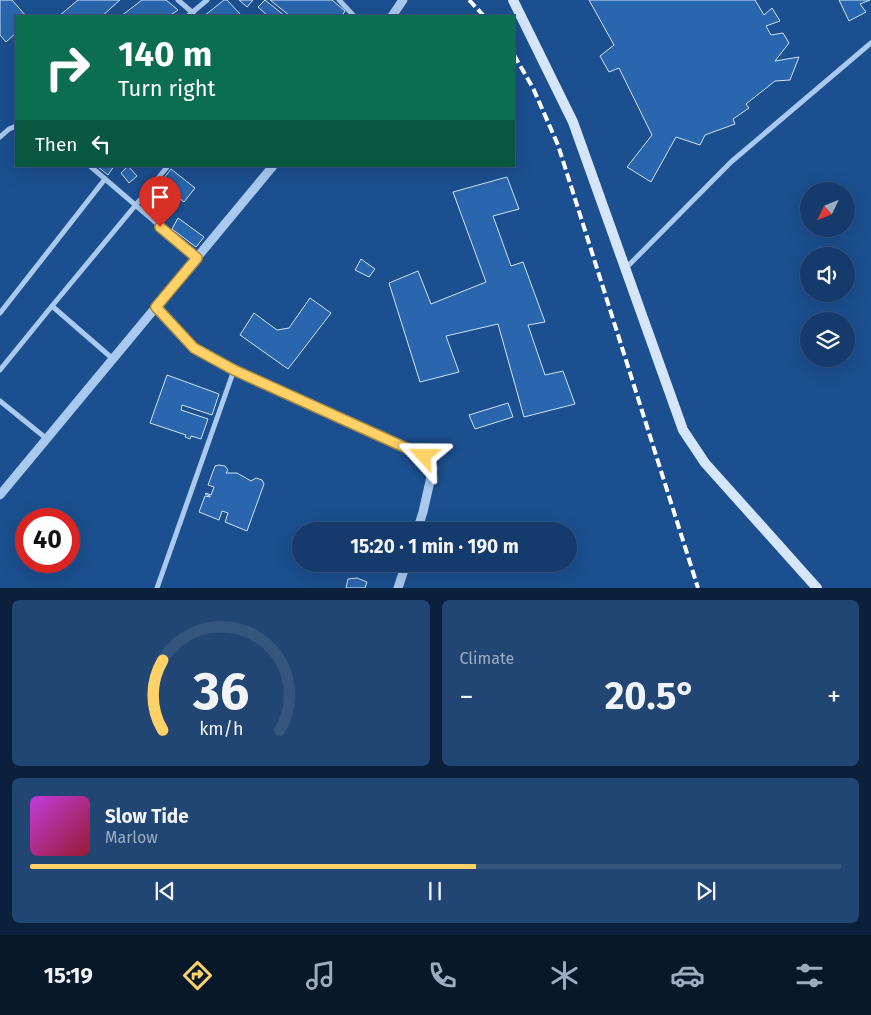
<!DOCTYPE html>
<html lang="en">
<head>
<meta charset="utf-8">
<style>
	body { margin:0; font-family:"Fira Sans",sans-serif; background:#214673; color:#f1f3f6; height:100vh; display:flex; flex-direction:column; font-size:19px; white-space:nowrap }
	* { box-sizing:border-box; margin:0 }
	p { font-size:16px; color:#9dadc1 }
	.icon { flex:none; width:28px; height:28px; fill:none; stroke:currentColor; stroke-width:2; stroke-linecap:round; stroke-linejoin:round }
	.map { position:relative; height:588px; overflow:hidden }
	.sheet { display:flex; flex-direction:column; gap:12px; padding:12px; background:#0b203b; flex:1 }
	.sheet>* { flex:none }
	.top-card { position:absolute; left:15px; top:15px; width:500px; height:152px; border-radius:0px; box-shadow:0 5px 20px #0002,0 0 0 1px #33557e; background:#0b6e4f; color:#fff; overflow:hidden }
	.needle { width:32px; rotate:227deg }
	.controls { position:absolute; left:800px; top:182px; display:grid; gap:10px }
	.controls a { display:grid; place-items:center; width:55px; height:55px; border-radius:50%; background:#143b6b; box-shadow:0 5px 20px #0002,0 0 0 1px #33557e; font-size:25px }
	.speed { position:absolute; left:15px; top:508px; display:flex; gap:10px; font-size:25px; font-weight:700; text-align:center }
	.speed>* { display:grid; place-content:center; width:65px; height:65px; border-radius:50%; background:#143b6b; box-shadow:0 5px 20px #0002,0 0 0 1px #33557e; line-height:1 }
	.speed .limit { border:8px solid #d22; background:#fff; color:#111 }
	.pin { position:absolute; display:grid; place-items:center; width:42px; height:42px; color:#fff; margin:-51px -21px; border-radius:50% 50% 50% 0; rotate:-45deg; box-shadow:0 0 5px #0007 }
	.pin .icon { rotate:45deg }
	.me { position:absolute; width:55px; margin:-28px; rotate:294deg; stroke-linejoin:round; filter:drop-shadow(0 0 4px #0008) }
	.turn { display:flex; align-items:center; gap:18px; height:105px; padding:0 20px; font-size:22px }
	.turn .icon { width:65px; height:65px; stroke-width:2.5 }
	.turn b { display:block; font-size:35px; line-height:42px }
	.then { display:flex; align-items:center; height:48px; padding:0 20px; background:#0003; gap:10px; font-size:19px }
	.big { font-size:38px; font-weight:700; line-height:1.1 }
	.sheet .tile { flex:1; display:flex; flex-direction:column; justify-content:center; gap:8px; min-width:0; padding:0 18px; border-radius:8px; background:#214673 }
	.sheet .dial { align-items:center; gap:0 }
	.dial svg { height:130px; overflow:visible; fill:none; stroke:#33557e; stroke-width:7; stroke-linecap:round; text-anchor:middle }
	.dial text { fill:#f1f3f6; stroke:none }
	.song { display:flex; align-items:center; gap:15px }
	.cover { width:60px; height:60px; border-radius:8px; background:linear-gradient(135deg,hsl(290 70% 55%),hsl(350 70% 35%)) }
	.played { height:5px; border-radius:2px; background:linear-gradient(90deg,#ffd166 55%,#33557e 55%) }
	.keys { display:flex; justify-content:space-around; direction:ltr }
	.heat { display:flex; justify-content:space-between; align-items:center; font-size:28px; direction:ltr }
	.sheet .tiles { flex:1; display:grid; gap:12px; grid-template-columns:1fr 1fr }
	.tile:last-child { grid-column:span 2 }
	.trip { position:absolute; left:292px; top:522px; width:285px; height:50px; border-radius:25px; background:#143b6b; box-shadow:0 5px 20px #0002,0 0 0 1px #33557e; font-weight:700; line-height:50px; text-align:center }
	.menu { display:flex; height:80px; justify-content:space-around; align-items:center; background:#08182b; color:#9dadc1 }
	.menu .icon { width:35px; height:35px }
	.menu .current { color:#ffd166 }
	.menu b { font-size:22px; color:#f1f3f6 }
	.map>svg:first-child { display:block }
</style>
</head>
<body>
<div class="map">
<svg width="871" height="588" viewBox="0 0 871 588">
	<rect width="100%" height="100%" fill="#1b4f8f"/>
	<g fill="#2a66ad" stroke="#cfe3fa">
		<path d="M0 0H12L26 16H16V33L6 42 0 35Z"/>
		<path d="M78 0H120L102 16H59Z"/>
		<path d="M142 0H166L178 10 169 16H121Z"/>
		<path d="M224 0H227L241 15 239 16H204Z"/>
		<path d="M239 0H253L247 7Z"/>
		<path d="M265 0 285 16H268L258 7Z"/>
		<path d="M270 0H332L345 11 342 16H290Z"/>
		<path d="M589 0H755L764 15 772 8 780 21 766 26 771 35 783 33 789 43 775 61 799 57 790 80 775 81 746 104 749 108 733 119 735 124 705 135 700 145 676 137 651 182 627 167 652 135 619 68 609 72 600 56 614 45Z"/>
		<path d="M839 0H870L860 4 866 12 849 21Z"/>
		<path d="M97 166H114L108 175Z"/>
		<path d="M128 166 137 176 129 183 121 173Z"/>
		<path d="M171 169 195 188 184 202 160 183Z"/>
		<path d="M507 177 519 209 493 216 511 266 523 262 545 322 528 325 545 375 563 371 575 404 524 417 498 324 446 336 459 372 420 382 389 283 418 271 431 304 486 282 453 192Z"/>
		<path d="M178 218 204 237 196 247 172 229Z"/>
		<path d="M361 259 375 269 369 277 355 270Z"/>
		<path d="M310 298 331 313 288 369 240 335 254 313 277 330 289 328Z"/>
		<path d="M167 375 219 394 212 415 182 405 181 410 208 419 201 439 191 436 190 439 185 437 186 435 150 423Z"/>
		<path d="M508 403 513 417 475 429 469 415Z"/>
		<path d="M219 465 225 466 228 470 226 473H237L251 481 256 478 262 480 264 484 247 531 225 522 228 513 222 511 219 520 199 512 205 496 210 497V496L205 494 206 493 211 495 214 487 208 485 215 466Z"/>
		<path d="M360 564H367L365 571 358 569Z"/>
		<path d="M357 578 367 582 365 588H346L348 579Z"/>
	</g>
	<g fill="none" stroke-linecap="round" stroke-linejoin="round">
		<g stroke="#a9c9ee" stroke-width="5">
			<path d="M178 0 193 13"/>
			<path d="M339 0 354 16"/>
			<path d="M188 16 207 0"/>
			<path d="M0 137 9 129 16 126"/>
			<path d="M90 166 197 258"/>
			<path d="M625 269 731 162 871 43"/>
			<path d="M0 313 105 179"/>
			<path d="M113 359 52 306 168 166"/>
			<path d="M0 370 52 306"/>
			<path d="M0 401 47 439"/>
			<path d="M157 588 234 370"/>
		</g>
		<g stroke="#a9c9ee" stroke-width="9">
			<path d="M392 16 403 0"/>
			<path d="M156 307 195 348 234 370 424 456 433 468 423 512 417 531"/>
			<path d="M0 495 273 166"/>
			<path d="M398 588 406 564"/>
		</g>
		<path stroke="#d6e6fa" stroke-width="10" d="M513 0 573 122 683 430 705 463 817 588"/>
		<g stroke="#fff" stroke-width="4" stroke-dasharray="9 4" stroke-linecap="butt">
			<path d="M469 0 484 16"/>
			<path d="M514 55 533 88 558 145 698 588"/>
		</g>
	</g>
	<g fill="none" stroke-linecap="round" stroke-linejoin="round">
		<defs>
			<path id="route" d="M160 227 197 258 156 307 194 348 234 370 424 456"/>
		</defs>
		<use href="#route" stroke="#a68842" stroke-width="12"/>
		<use href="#route" stroke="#ffd166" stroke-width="9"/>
	</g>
</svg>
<div class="controls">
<a><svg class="needle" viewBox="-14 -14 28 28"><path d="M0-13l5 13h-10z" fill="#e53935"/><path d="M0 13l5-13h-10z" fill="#9dadc1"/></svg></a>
<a><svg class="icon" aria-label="sound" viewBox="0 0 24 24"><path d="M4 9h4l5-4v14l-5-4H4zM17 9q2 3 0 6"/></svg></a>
<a><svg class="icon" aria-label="layers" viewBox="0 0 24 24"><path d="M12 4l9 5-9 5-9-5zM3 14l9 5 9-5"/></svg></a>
</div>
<div class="speed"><div class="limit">40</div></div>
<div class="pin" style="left:160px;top:227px;background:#d93025"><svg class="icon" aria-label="arrive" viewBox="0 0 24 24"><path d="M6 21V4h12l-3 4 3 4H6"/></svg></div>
<svg class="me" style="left:424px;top:456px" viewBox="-20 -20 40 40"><path d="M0-17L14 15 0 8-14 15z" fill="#ffd166" stroke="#fff" stroke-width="4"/></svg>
<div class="trip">15:20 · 1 min · 190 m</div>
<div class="top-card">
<div class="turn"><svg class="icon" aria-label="right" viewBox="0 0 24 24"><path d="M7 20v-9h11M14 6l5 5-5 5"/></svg><div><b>140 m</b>Turn right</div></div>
<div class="then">Then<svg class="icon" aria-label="left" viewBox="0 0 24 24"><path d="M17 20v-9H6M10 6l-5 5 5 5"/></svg></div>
</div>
</div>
<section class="sheet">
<div class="tiles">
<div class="tile dial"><svg viewBox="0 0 100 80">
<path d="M14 69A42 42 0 1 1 86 69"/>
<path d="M14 69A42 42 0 0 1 14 26" stroke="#ffd166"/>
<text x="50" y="56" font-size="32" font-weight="700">36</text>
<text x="50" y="72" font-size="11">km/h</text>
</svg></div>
<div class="tile"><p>Climate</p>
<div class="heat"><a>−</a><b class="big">20.5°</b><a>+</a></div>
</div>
<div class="tile">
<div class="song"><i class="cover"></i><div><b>Slow Tide</b><p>Marlow</p></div></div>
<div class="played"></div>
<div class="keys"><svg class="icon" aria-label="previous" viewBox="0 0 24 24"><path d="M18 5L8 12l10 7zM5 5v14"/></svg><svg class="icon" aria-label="pause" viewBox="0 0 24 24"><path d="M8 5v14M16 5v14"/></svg><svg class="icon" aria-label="next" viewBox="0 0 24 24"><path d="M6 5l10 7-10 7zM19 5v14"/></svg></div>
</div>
</div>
</section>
<nav class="menu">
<b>15:19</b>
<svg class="icon current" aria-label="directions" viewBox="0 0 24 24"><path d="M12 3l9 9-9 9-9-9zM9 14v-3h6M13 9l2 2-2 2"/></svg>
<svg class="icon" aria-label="music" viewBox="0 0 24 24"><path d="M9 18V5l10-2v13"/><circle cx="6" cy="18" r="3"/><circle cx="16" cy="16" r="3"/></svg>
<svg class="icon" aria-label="phone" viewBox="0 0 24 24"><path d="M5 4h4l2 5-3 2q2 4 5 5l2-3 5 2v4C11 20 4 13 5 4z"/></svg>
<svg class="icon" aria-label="climate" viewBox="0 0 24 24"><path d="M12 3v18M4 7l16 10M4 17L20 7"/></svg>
<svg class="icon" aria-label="car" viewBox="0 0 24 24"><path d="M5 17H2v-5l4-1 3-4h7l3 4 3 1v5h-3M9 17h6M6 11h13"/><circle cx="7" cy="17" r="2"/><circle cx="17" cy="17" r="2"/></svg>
<svg class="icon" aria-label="filters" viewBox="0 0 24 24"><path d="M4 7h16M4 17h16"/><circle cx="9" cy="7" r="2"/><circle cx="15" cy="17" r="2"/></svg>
</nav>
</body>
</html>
